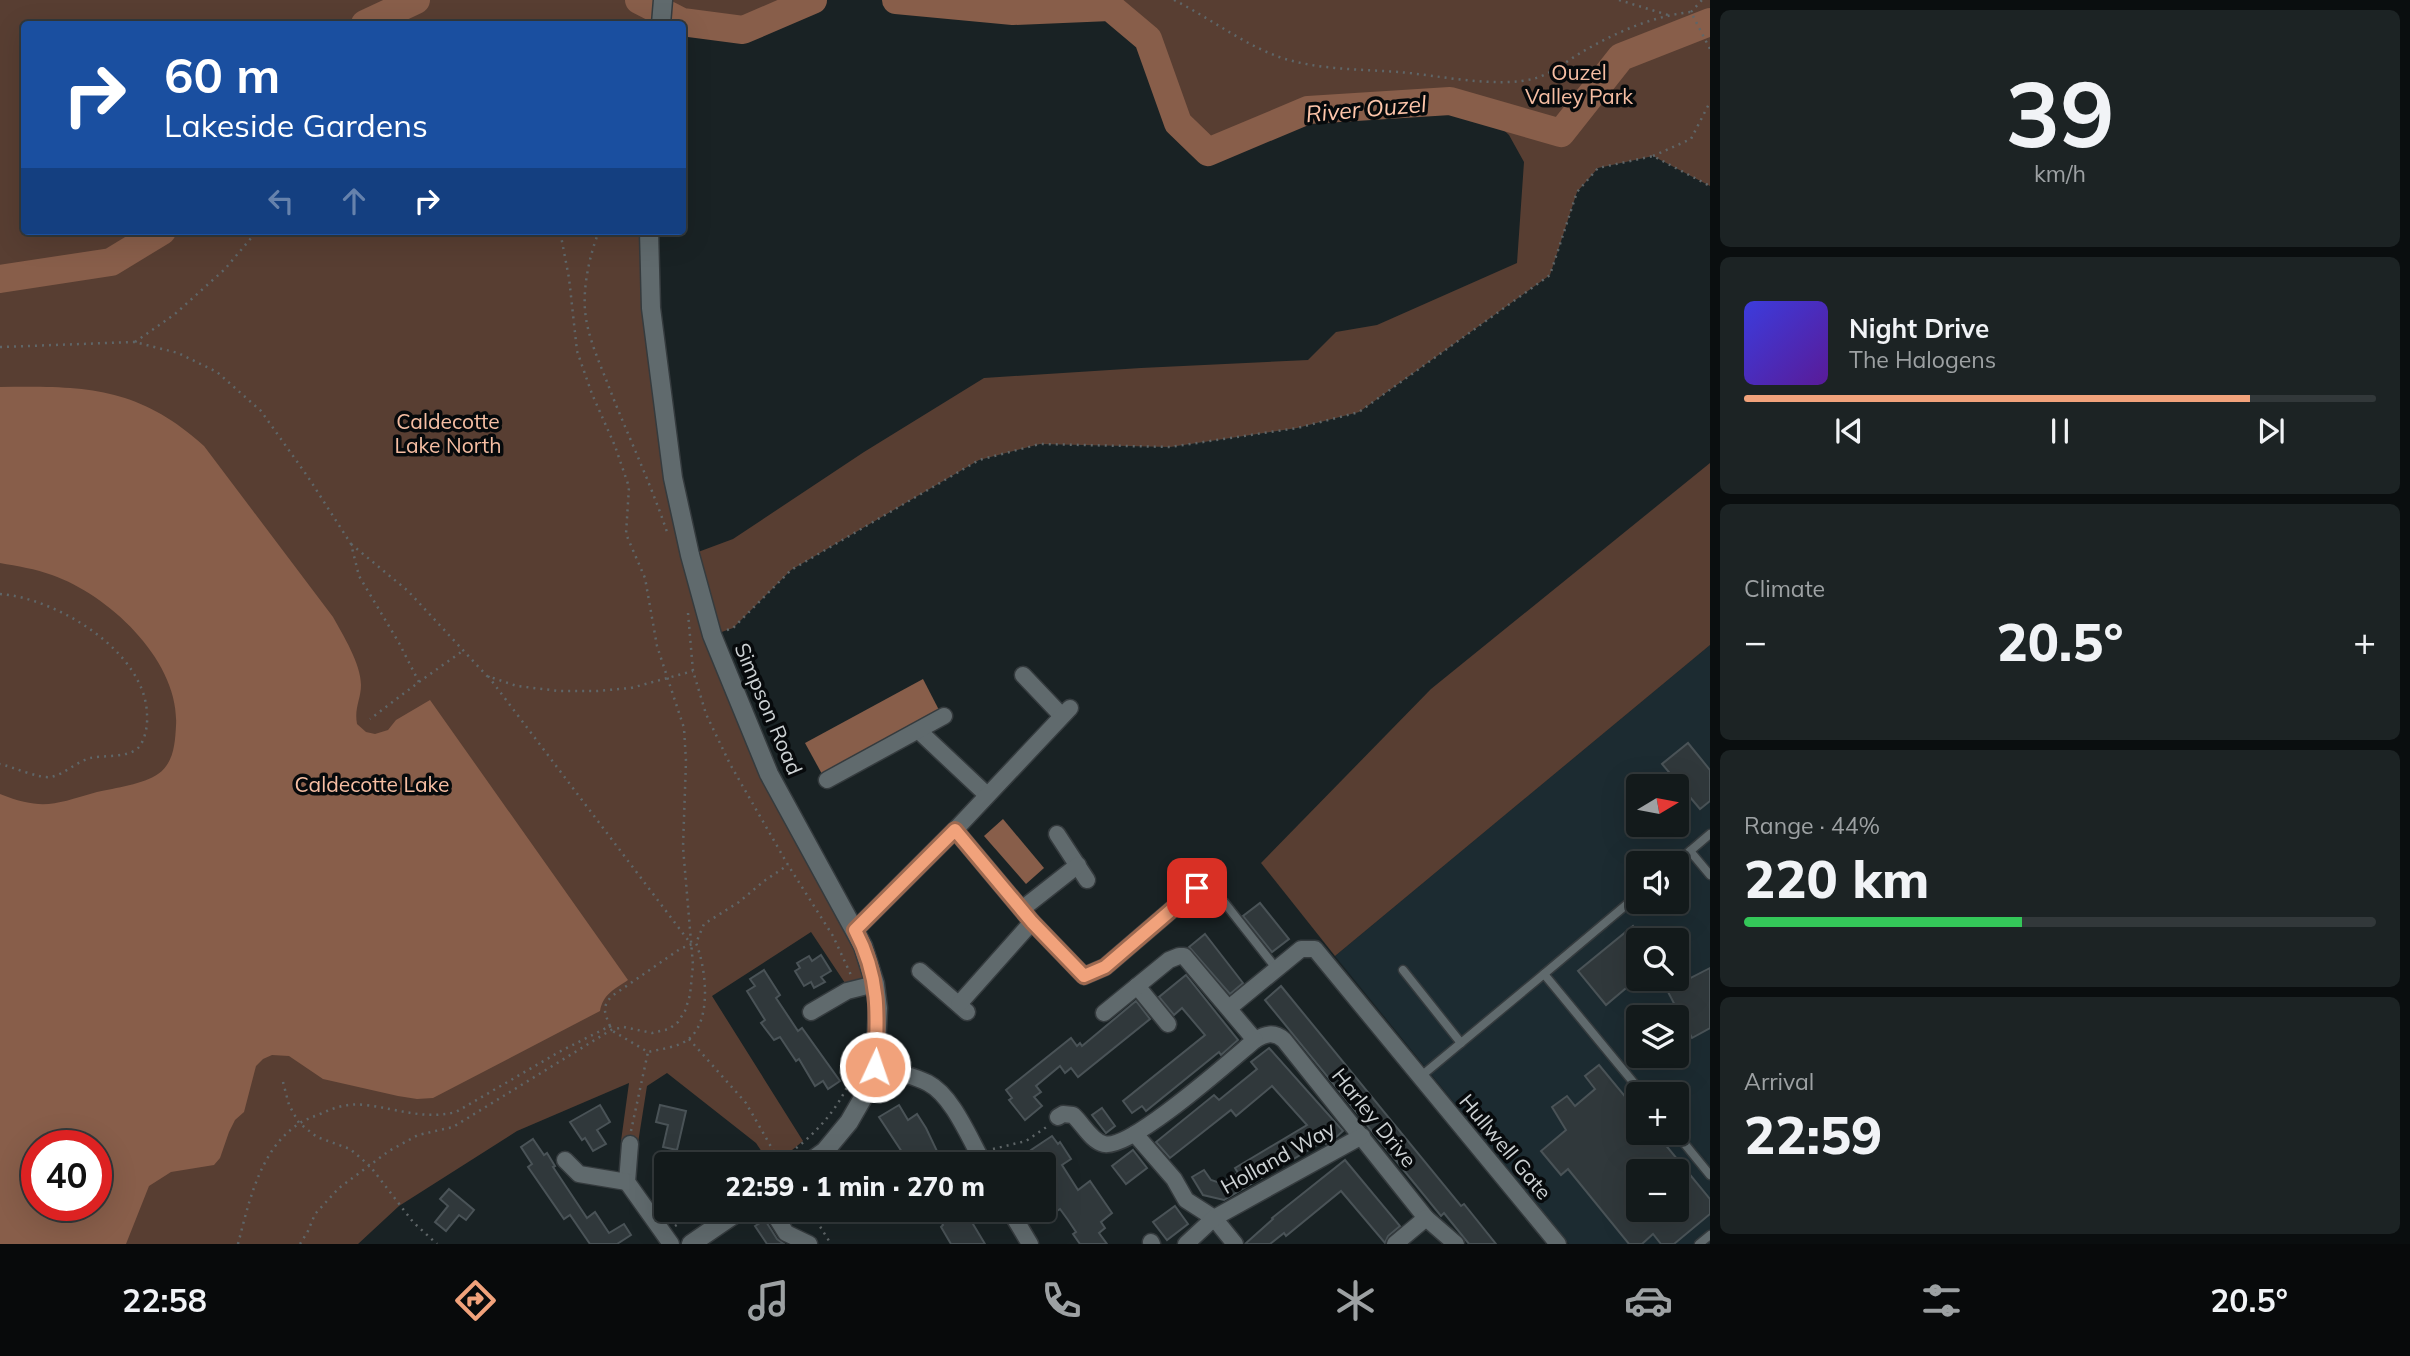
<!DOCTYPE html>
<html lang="en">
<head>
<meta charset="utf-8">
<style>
	body { margin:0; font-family:Mulish,sans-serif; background:#1c2324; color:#f1f3f6; height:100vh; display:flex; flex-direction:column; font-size:26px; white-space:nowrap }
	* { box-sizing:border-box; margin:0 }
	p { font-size:23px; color:#9da1a3 }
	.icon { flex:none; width:38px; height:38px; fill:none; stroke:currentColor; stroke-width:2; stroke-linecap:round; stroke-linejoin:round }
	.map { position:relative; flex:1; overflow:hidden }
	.panel { display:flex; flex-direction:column; gap:10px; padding:10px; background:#0a0e0f; width:700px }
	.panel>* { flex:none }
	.top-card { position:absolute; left:21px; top:21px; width:665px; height:214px; border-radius:7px; box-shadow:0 7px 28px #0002,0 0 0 2px #32383a; background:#1a4fa0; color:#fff; overflow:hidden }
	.needle { width:46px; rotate:80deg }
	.buttons { position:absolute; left:1626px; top:774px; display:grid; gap:14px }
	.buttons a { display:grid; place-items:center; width:63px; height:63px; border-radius:7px; background:#131a1b; box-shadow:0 7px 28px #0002,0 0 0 2px #32383a; font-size:35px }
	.speed { position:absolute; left:21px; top:1130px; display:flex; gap:14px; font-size:35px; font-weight:700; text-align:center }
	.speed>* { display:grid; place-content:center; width:91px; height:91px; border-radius:50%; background:#131a1b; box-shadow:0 7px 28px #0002,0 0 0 2px #32383a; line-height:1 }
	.speed .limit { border:10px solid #d22; background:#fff; color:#111 }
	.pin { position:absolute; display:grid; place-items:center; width:60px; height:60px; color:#fff; margin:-30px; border-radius:14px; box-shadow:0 4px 10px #0006 }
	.me { position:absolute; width:77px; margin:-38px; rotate:3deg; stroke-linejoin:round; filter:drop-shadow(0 0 5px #0008) }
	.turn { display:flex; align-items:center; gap:24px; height:147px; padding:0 28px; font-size:32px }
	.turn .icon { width:91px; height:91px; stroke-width:2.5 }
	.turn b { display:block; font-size:49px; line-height:60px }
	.lanes { display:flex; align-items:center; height:66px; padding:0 28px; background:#0003; justify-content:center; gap:35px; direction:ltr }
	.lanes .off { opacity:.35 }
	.big { font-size:52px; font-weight:800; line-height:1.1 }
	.panel .tile { flex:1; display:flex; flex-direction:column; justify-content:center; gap:10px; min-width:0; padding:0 24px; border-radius:10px; background:#1c2324 }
	.panel .dial { align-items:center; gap:0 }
	.dial b { font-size:91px; line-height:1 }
	.song { display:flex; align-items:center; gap:21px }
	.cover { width:84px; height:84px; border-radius:10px; background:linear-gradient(135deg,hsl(240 70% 55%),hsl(270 70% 35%)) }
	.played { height:7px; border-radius:4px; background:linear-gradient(90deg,#f1a27b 80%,#32383a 80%) }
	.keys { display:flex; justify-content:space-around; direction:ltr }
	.heat { display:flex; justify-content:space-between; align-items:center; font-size:38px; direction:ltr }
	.charge { height:10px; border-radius:5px; background:linear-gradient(90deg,#34c759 44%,#32383a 0) }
	.trip { position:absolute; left:654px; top:1152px; width:402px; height:70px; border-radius:7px; background:#131a1b; box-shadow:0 7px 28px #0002,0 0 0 2px #32383a; font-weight:800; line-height:70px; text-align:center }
	.tab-bar { display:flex; height:112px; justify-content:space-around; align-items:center; background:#080a0b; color:#9da1a3 }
	.tab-bar .icon { width:49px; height:49px }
	.tab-bar .current { color:#f1a27b }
	.tab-bar b { font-size:32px; color:#f1f3f6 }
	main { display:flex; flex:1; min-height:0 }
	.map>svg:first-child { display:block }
</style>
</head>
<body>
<main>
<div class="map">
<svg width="1710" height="1244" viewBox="0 0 1710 1244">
	<rect width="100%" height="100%" fill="#192224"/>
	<path fill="#1c2b31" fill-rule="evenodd" d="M1710 645V1244H1569L1335 956ZM1638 786H1676V824H1638ZM1638 863H1676V901H1638ZM1638 940H1676V978H1638ZM1638 1017H1676V1055H1638ZM1638 1094H1676V1132H1638ZM1638 1171H1676V1209H1638Z"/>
	<g fill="#583e32" fill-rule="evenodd">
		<path d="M0 0H813L743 30 682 22 662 13 661 24H24V231H649L690 555 733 539 864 452 984 378 1141 368 1308 360 1336 332 1377 325 1517 263 1524 162 1509 135 1483 111 1450 101 1308 110 1208 152 1178 123 1148 39 1110 7 1013 11 896 0H1710V186L1653 156 1598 168 1577 192 1550 275 1359 412 1297 428 1170 447 1040 444 979 460 791 570 733 628 713 635 875 984 847 991 845 983 811 932 712 996 803 1141 780 1160 770 1164 756 1143 667 1073 647 1086 638 1143 621 1141 629 1083 517 1131 399 1206 358 1244H0ZM37 1146H96V1206H37Z"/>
		<path d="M1710 463V645L1335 956 1261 863 1431 689Z"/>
	</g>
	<g fill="#885e4a" fill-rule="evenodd">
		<path d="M0 387C84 386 138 386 204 446L333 617C343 635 361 664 361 685 361 699 354 708 357 724L366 732 375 734 388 730 396 720 430 700 628 980C615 989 603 994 600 1011L433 1098 417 1099 398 1096 323 1079 289 1056 272 1055 263 1059 256 1066 244 1112 235 1120 229 1132 220 1158 214 1165 171 1172 149 1186 126 1244H0V794C43 811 55 804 97 792 115 788 144 784 158 774 174 763 175 743 176 726 180 661 109 595 52 575 36 569 17 566 0 563ZM37 1146H96V1206H37Z"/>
		<path d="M923 679 939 710 822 774 805 743Z"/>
		<path d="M1003 819 1044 868 1026 884 984 836Z"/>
	</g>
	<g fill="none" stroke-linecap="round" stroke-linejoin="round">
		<g stroke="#885e4a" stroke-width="28">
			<path d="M639 0 682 22 743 30 813 0"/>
			<path d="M896 0 1013 11 1110 7 1148 39 1178 123 1208 152 1308 110 1450 101 1561 133 1621 57 1710 22"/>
			<path d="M365 24 416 0"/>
			<path d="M0 279 111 262 162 231"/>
		</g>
	</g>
	<g fill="#30383b" stroke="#4a5357" stroke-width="2" fill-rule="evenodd">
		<path d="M1688 743 1710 770V801L1700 809 1662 764Z"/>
		<path d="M1260 903 1289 939 1272 952 1243 916Z"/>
		<path d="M1633 926 1638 933V978L1606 1005 1578 971Z"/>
		<path d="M1205 934 1243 983 1230 994 1189 947Z"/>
		<path d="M821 955 831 971 821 977 825 982 814 988 811 982 804 986 795 971 800 968 797 963 809 956 812 961Z"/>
		<path d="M1710 968V1028L1692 1038 1667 990Z"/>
		<path d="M764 970 780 995 776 998 798 1031 802 1028 840 1081 828 1089 823 1081 815 1086 799 1059 796 1061 780 1037 774 1040 761 1023 765 1020 747 991 755 986 750 979Z"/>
		<path d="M1186 975 1238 1040 1221 1055 1219 1052 1146 1111 1142 1106 1132 1113 1123 1101 1205 1035 1182 1008 1174 1015 1159 997Z"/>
		<path d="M1281 986 1461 1206 1464 1204 1496 1244H1469L1444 1213 1441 1216 1265 1000Z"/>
		<path d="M1136 1001 1150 1019 1078 1077 1071 1068 1065 1073 1060 1066 1036 1086 1041 1092 1034 1097 1042 1106 1025 1120 1009 1100 1012 1098 1006 1090 1071 1038 1077 1046 1080 1043 1082 1046Z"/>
		<path d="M1269 1048 1343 1131 1332 1141 1326 1144 1324 1141 1224 1200 1203 1195 1192 1177 1204 1170 1211 1180 1220 1183 1238 1173 1235 1168 1307 1125 1272 1086 1236 1116 1231 1110 1170 1158 1156 1142 1214 1095 1219 1100 1257 1069 1251 1062Z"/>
		<path d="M1599 1065 1638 1112V1132H1655L1710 1199V1214L1674 1244H1661L1653 1234 1642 1244H1629L1568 1169 1561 1175 1541 1151 1566 1130 1552 1107 1567 1096 1575 1106 1595 1089 1585 1076ZM1638 1171H1676V1209H1638Z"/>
		<path d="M600 1105 610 1122 597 1130 606 1144 593 1151 585 1138 582 1140 570 1122Z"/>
		<path d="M660 1105 686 1111 677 1150 663 1147 668 1125 656 1122Z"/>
		<path d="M899 1105 908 1120 917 1114 926 1128 937 1151 927 1157 931 1164H910L879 1117Z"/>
		<path d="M1102 1108 1115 1126 1106 1133 1092 1115Z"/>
		<path d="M1052 1136 1058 1144 1060 1142 1071 1159 1062 1165 1078 1190 1090 1181 1112 1213 1101 1222 1105 1228 1099 1233 1107 1244H1080L1073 1234 1076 1232 1068 1220 1060 1209 1057 1211 1045 1194V1189L1054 1183 1045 1170V1164H1041L1031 1150Z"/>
		<path d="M533 1139 544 1155 547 1153 555 1166 553 1167 587 1218 595 1212 609 1233 624 1224 631 1235 617 1244H590L570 1215 564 1219 528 1167 532 1164 521 1147Z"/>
		<path d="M1133 1150 1147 1168 1126 1184 1112 1166Z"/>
		<path d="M1345 1160 1400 1226 1388 1236 1385 1243 1341 1191 1286 1236 1284 1233 1270 1244H1245L1273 1219 1272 1218Z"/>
		<path d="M449 1189 474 1210 466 1220 459 1215 446 1231 435 1222 448 1206 440 1199Z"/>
		<path d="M1175 1206 1188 1224 1167 1240 1153 1222Z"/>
		<path d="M935 1209H964L985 1244H951L941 1227 943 1225Z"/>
		<path d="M765 1220 777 1239 784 1244H767L755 1226Z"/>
	</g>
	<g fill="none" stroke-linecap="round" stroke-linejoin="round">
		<defs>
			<g id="lane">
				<path d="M1690 851 1710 875"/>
				<path d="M1676 863 1710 834"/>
				<path d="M1224 902 1276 968"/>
				<path d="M1403 970 1461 1043"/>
				<path d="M1544 974 1638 895"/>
				<path d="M1420 1077 1544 974 1643 1094"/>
				<path d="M1675 1132 1710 1175"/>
				<path d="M1699 1244 1710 1235"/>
			</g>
			<g id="street">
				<path d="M1023 675 1062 716"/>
				<path d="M919 731 987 795"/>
				<path d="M827 780 944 716"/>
				<path d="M955 830 1032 922 1084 976 1105 967 1197 888"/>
				<path d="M1057 834 1087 880"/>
				<path d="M1022 909 1078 865"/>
				<path d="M855 930 955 830 1070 708"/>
				<path d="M920 971 967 1012"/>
				<path d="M1137 986 1168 1024"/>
				<path d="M959 1004 1032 922"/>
				<path d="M1229 1008 1301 949H1315L1558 1244"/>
				<path d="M811 1012 847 991 875 984"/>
				<path d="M1255 1040C1265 1034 1274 1031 1284 1040L1426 1218 1456 1244"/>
				<path d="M875 1067C893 1071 912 1075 928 1083 953 1096 970 1140 984 1164"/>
				<path d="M1058 1117 1063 1114 1073 1115C1083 1124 1091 1141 1104 1144 1131 1150 1231 1060 1255 1040L1184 956H1179L1169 960 1104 1013"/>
				<path d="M1135 1134 1174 1179 1186 1200 1214 1218 1235 1244"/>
				<path d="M630 1144 627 1182 671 1244"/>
				<path d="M565 1160 579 1174 627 1182"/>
				<path d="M771 1209 786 1233 809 1244"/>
				<path d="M1009 1209 1030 1244"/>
				<path d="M1151 1242 1152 1244"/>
				<path d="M1186 1244 1214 1218 1362 1136"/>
				<path d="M1395 1244 1426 1218"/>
			</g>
			<g id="secondary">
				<path d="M661 24 663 0"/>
				<path d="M649 231 651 308 673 478 690 555 712 635 769 774 863 946 875 984 878 1008 875 1067 864 1096 849 1122 825 1151 807 1164"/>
				<path d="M691 1244 742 1209"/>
			</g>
		</defs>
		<use href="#lane" stroke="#353b3e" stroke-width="11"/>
		<use href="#street" stroke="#353b3e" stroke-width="19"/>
		<use href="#secondary" stroke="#353b3e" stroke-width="21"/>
		<g stroke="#5f6668" stroke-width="2.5" stroke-dasharray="2 5" stroke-linecap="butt">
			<path d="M1174 0C1210 18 1244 45 1282 58 1320 70 1359 69 1398 72 1438 75 1498 89 1536 78 1552 73 1567 61 1582 52 1615 33 1652 16 1691 12L1710 49"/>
			<path d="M1619 0 1668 15"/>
			<path d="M1691 12 1702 0"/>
			<path d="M1653 156 1691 139 1710 102"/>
			<path d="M599 231C590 254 583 285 585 310 587 335 598 359 607 382 626 432 650 481 667 532"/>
			<path d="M135 342 175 314 225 269 257 231"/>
			<path d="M0 347 135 342 178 353 217 372 261 411 308 477 351 544 359 576 399 643 419 682 370 719"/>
			<path d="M351 544 408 591 487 676 517 686 559 691H597L631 688 693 671"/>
			<path d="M0 594C56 598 145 651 147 714 148 725 145 742 137 749 125 758 104 755 90 758 76 762 65 774 51 777 40 779 13 767 0 764"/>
			<path d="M688 613 693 671 706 714 730 764 788 865 833 936 851 975"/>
			<path d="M727 630 733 628 791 570 979 460 1040 444 1170 447 1297 428 1359 412 1550 275 1577 192 1598 168 1653 156 1710 186"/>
			<path d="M488 676 691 944"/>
			<path d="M419 682 464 650"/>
			<path d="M610 1026C605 1014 601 1007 612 996L680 949 692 944"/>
			<path d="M689 1039 746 1103 781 1164"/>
			<path d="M283 1082 289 1105 299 1123 317 1137 350 1149 370 1166 413 1222 437 1244"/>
			<path d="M631 1131 648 1052"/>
			<path d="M993 1149 1026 1141 1048 1126"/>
			<path d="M773 1164C813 1140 847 1103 858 1057"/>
			<path d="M809 1209 831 1244"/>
			<path d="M675 1226 702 1209"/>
			<path d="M238 1244C249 1202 260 1148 300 1123 306 1119 313 1117 320 1114 335 1107 349 1103 366 1105 398 1109 424 1120 456 1112L559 1052 610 1026 611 1030 648 1052C661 1049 680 1047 690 1038 712 1018 706 968 696 943L704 924 739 902 764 881 788 865"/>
			<path d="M300 1244 308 1231 315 1214 339 1188 389 1151 418 1135 453 1127 611 1030 624 1027 652 1033 669 1029 678 1022 685 1011 690 995 693 965 683 847 686 761 684 728 657 646 645 578 626 534 629 487 615 446 592 394 577 351 569 278 560 231"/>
		</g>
		<use href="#lane" stroke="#606a6d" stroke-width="8"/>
		<use href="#street" stroke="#606a6d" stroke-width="16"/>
		<use href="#secondary" stroke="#606a6d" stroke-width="18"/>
	</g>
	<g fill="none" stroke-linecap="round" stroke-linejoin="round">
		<defs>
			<path id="route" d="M875 1067C878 1016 880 977 855 930L955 830 1032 922 1084 976 1105 967 1197 888"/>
		</defs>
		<use href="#route" stroke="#9d6950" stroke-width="18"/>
		<use href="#route" stroke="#f1a27b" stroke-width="12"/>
	</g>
	<g text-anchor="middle" stroke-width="7" stroke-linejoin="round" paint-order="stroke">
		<g font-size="21" fill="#f6bea3" stroke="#070a0c">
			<text x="1579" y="80">Ouzel<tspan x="1579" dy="24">Valley Park</tspan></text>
			<text x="448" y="429">Caldecotte<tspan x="448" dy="24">Lake North</tspan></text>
			<text x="372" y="792">Caldecotte Lake</text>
		</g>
		<g font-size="21" fill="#cdd2d4" stroke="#070a0c">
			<text transform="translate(768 709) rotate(67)" y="7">Simpson Road</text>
			<text transform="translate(1374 1118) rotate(51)" y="7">Harley Drive</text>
			<text transform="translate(1505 1147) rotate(50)" y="7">Hullwell Gate</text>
			<text transform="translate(1278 1158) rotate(-29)" y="7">Holland Way</text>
		</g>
		<g font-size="23" font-style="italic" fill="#fec6ab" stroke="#070a0c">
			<text transform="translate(1366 109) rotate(-5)" y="8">River Ouzel</text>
		</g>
	</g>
</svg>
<div class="buttons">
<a><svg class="needle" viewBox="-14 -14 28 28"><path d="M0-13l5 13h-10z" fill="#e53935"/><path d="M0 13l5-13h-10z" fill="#9da1a3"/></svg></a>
<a><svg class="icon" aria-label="sound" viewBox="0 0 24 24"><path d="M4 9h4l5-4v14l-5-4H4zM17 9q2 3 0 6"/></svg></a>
<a><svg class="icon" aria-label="search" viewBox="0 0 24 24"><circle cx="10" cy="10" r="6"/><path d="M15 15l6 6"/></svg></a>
<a><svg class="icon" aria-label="layers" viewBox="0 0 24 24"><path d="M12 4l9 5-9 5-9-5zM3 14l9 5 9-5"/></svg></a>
<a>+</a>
<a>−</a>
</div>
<div class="speed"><div class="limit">40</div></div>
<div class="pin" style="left:1197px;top:888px;background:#d93025"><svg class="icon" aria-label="arrive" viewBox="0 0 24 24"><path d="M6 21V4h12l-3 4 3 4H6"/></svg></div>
<svg class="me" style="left:875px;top:1067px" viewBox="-20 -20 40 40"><circle r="17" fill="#f1a27b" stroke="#fff" stroke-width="3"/><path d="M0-11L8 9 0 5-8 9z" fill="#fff"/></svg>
<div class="trip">22:59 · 1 min · 270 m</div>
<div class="top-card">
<div class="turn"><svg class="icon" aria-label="right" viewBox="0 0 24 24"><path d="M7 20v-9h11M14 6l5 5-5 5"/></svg><div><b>60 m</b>Lakeside Gardens</div></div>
<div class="lanes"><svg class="icon off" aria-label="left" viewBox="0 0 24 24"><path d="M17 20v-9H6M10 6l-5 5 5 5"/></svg><svg class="icon off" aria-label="ahead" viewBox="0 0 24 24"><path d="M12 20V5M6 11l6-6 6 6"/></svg><svg class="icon" aria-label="right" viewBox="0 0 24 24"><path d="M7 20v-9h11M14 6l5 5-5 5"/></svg></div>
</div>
</div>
<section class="panel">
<div class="tile dial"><b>39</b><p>km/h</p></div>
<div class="tile">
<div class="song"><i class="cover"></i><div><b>Night Drive</b><p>The Halogens</p></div></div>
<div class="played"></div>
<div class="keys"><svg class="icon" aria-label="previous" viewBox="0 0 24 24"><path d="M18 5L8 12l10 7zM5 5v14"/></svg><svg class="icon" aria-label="pause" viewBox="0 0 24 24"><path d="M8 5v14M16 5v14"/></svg><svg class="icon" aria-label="next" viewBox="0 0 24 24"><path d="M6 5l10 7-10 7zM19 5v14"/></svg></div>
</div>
<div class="tile"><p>Climate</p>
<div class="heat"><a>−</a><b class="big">20.5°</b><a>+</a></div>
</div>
<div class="tile"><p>Range · 44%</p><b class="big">220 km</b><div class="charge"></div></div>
<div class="tile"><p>Arrival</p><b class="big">22:59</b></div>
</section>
</main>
<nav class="tab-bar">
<b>22:58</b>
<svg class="icon current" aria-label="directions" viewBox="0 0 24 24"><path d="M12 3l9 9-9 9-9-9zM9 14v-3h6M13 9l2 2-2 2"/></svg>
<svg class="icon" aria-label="music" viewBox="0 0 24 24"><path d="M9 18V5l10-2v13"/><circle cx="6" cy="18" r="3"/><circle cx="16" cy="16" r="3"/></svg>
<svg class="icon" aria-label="phone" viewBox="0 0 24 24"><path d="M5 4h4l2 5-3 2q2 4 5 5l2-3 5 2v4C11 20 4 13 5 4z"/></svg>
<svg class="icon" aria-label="climate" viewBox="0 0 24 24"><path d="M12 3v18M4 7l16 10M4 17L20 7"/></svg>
<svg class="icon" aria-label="car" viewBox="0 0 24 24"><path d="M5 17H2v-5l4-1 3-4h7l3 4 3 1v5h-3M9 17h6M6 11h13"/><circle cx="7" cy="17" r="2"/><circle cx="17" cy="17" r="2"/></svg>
<svg class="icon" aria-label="filters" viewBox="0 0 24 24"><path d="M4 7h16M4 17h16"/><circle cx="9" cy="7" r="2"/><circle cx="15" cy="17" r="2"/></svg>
<b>20.5°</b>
</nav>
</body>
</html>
